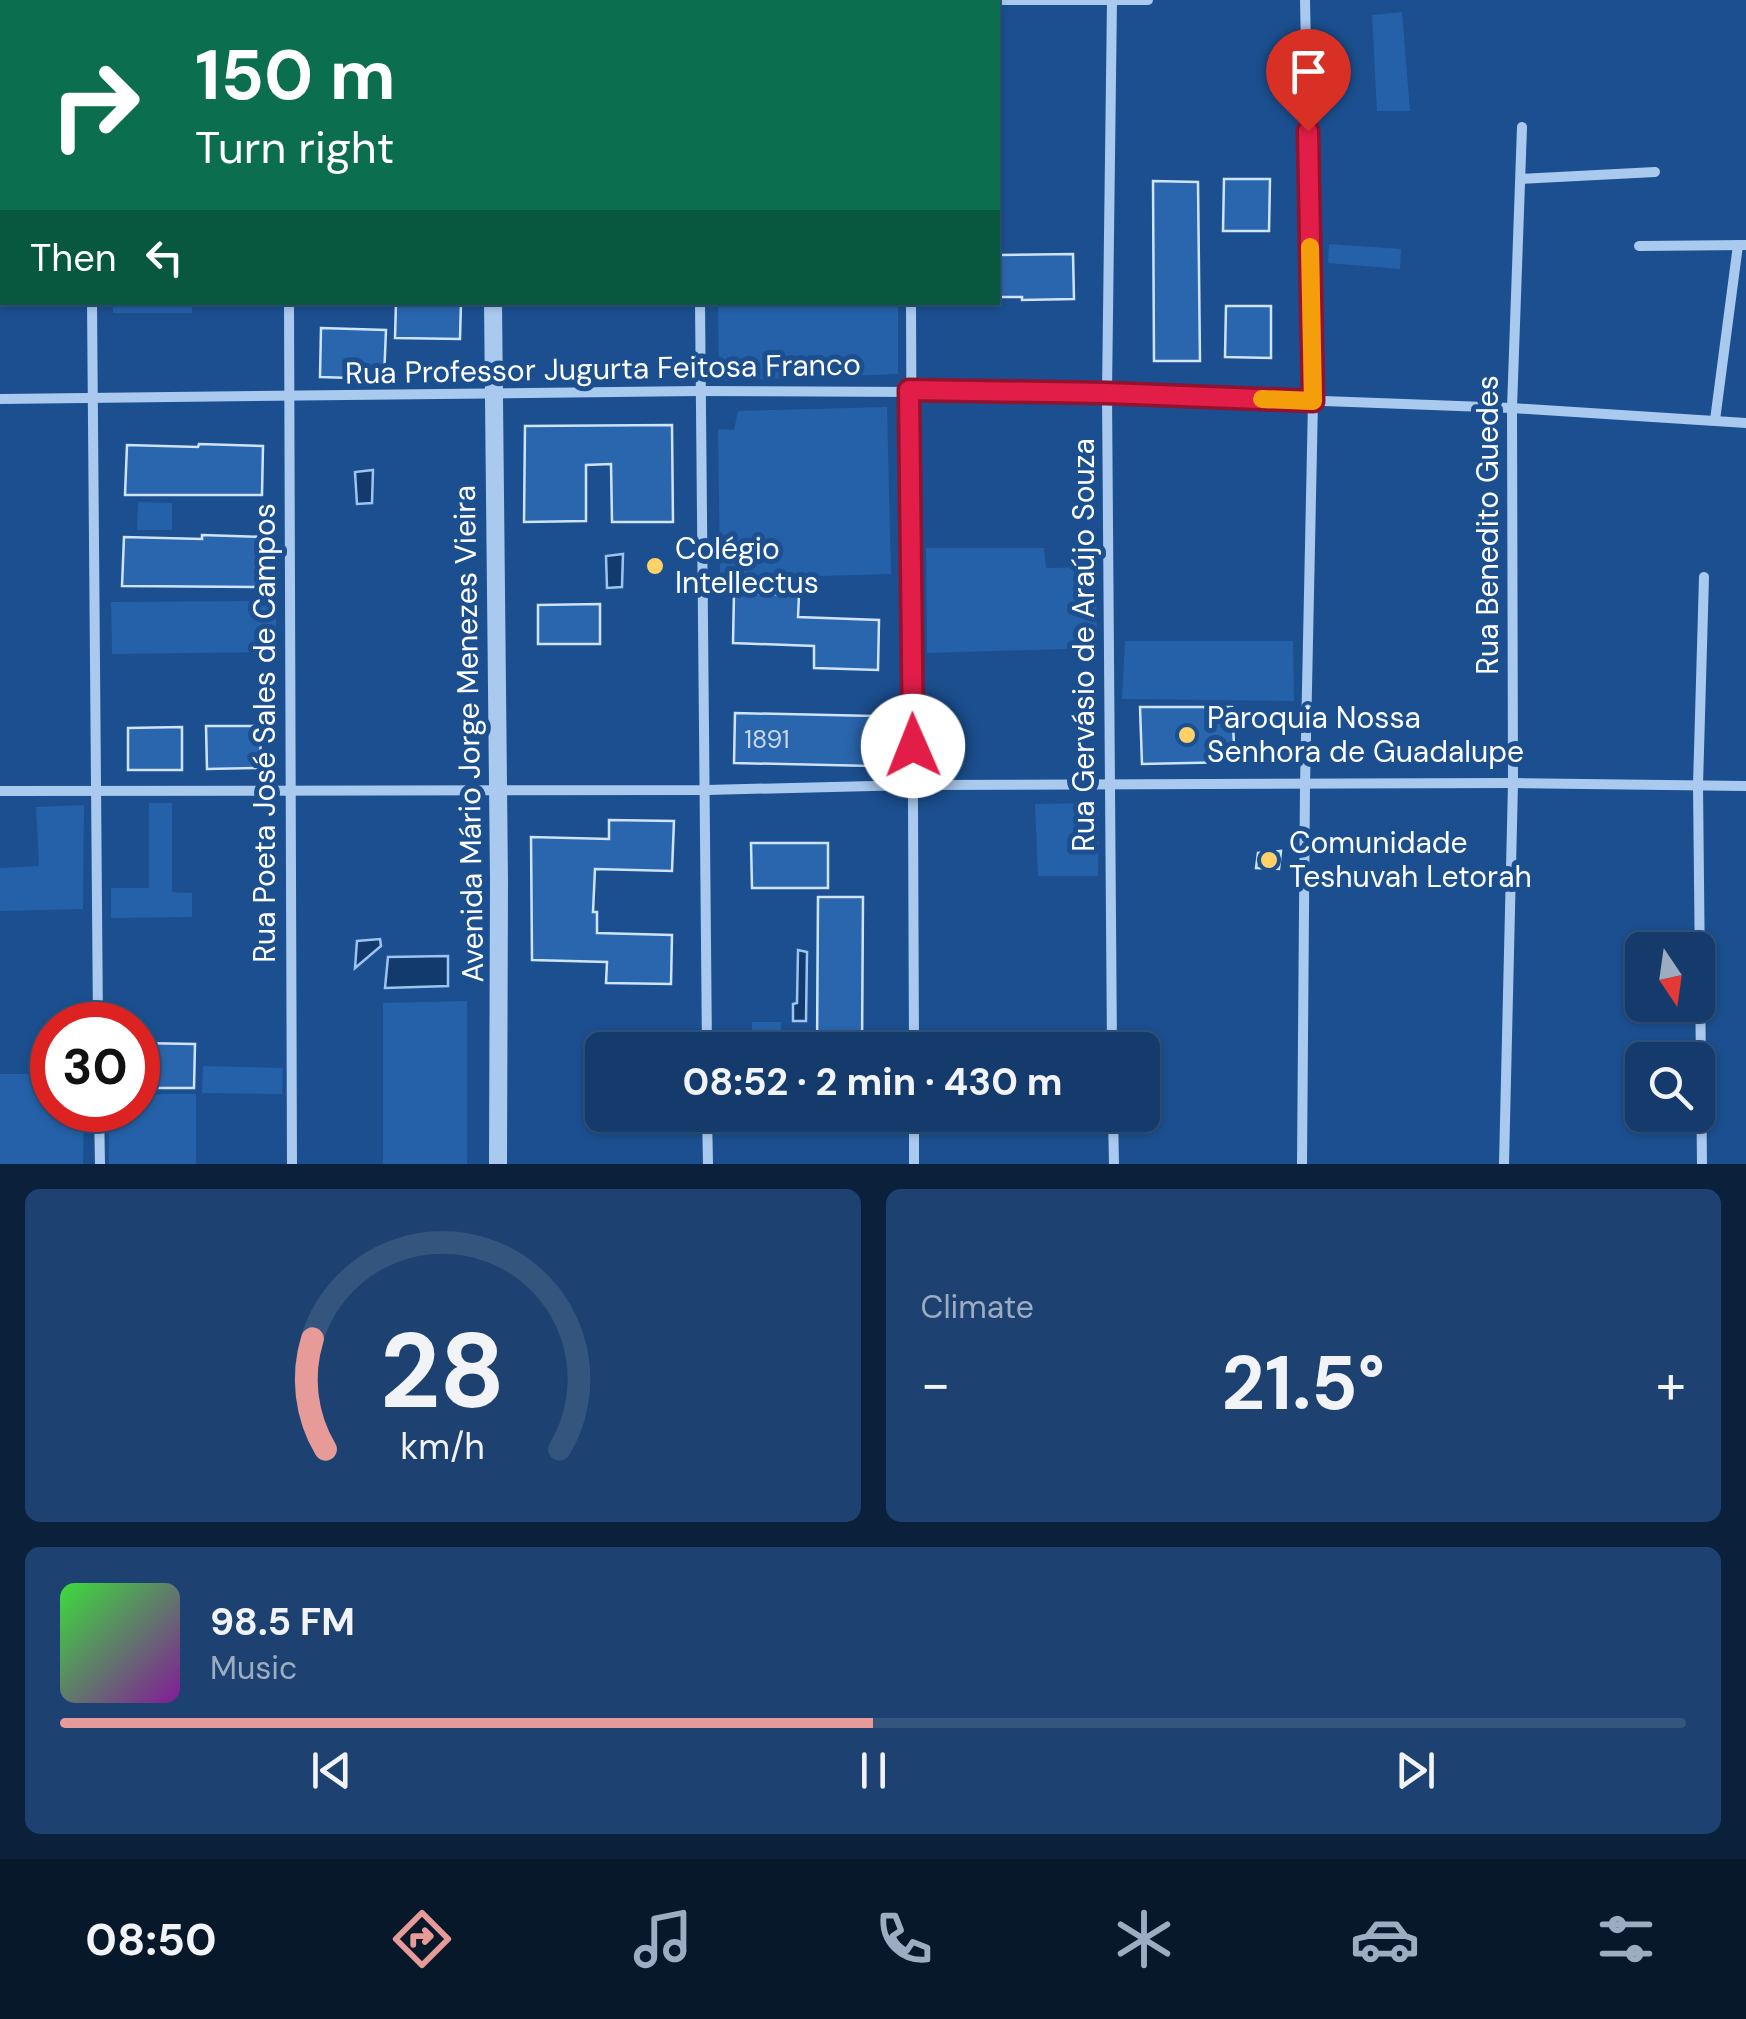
<!DOCTYPE html>
<html lang="en">
<head>
<meta charset="utf-8">
<style>
	body { margin:0; font-family:"DM Sans",sans-serif; background:#1d4271; color:#f1f3f6; height:100vh; display:flex; flex-direction:column; font-size:38px; white-space:nowrap }
	* { box-sizing:border-box; margin:0 }
	p { font-size:32px; color:#9dadc1 }
	.icon { flex:none; width:55px; height:55px; fill:none; stroke:currentColor; stroke-width:2; stroke-linecap:round; stroke-linejoin:round }
	.map { position:relative; height:1164px; overflow:hidden }
	.panel { display:flex; flex-direction:column; gap:25px; padding:25px; background:#0b203b; flex:1 }
	.panel>* { flex:none }
	.guide { position:absolute; left:0px; top:0px; width:1000px; height:305px; box-shadow:0 2px 8px #0004,0 0 0 2px #33557e; background:#0b6e4f; color:#fff; overflow:hidden }
	.needle { width:65px; rotate:167deg }
	.fabs { position:absolute; left:1625px; top:932px; display:grid; gap:20px }
	.fabs a { display:grid; place-items:center; width:90px; height:90px; border-radius:15px; background:#143b6b; box-shadow:0 2px 8px #0004,0 0 0 2px #33557e; font-size:50px }
	.speed { position:absolute; left:30px; top:1002px; display:flex; gap:20px; font-size:50px; font-weight:700; text-align:center }
	.speed>* { display:grid; place-content:center; width:130px; height:130px; border-radius:50%; background:#143b6b; box-shadow:0 2px 8px #0004,0 0 0 2px #33557e; line-height:1 }
	.speed .limit { border:15px solid #d22; background:#fff; color:#111 }
	.pin { position:absolute; display:grid; place-items:center; width:85px; height:85px; color:#fff; margin:-102px -42px; border-radius:50% 50% 50% 0; rotate:-45deg; box-shadow:0 0 10px #0007 }
	.pin .icon { rotate:45deg }
	.me { position:absolute; width:110px; margin:-55px; rotate:359deg; stroke-linejoin:round; filter:drop-shadow(0 0 8px #0008) }
	.turn { display:flex; align-items:center; gap:35px; height:210px; padding:0 30px; font-size:45px }
	.turn .icon { width:130px; height:130px; stroke-width:2.5 }
	.turn b { display:block; font-size:70px; line-height:85px }
	.then { display:flex; align-items:center; height:95px; padding:0 30px; background:#0003; gap:20px; font-size:38px }
	.big { font-size:75px; font-weight:700; line-height:1.1 }
	.panel .tile { flex:1; display:flex; flex-direction:column; justify-content:center; gap:15px; min-width:0; padding:0 35px; border-radius:15px; background:#1d4271 }
	.panel .dial { align-items:center; gap:0 }
	.dial svg { height:260px; overflow:visible; fill:none; stroke:#33557e; stroke-width:7; stroke-linecap:round; text-anchor:middle }
	.dial text { fill:#f1f3f6; stroke:none }
	.song { display:flex; align-items:center; gap:30px }
	.cover { width:120px; height:120px; border-radius:15px; background:linear-gradient(135deg,hsl(120 70% 55%),hsl(290 70% 35%)) }
	.played { height:10px; border-radius:5px; background:linear-gradient(90deg,#e69b98 50%,#33557e 50%) }
	.keys { display:flex; justify-content:space-around; direction:ltr }
	.heat { display:flex; justify-content:space-between; align-items:center; font-size:55px; direction:ltr }
	.panel .tiles { flex:1; display:grid; gap:25px; grid-template-columns:1fr 1fr }
	.tile:last-child { grid-column:span 2 }
	.trip { position:absolute; left:585px; top:1032px; width:575px; height:100px; border-radius:15px; background:#143b6b; box-shadow:0 2px 8px #0004,0 0 0 2px #33557e; font-weight:700; line-height:100px; text-align:center }
	.menu { display:flex; height:160px; justify-content:space-around; align-items:center; background:#08182b; color:#9dadc1 }
	.menu .icon { width:70px; height:70px }
	.menu .on { color:#e69b98 }
	.menu b { font-size:45px; color:#f1f3f6 }
	.map>svg:first-child { display:block }
</style>
</head>
<body>
<div class="map">
<svg width="1746" height="1164" viewBox="0 0 1746 1164">
	<rect width="100%" height="100%" fill="#1b4f8f"/>
	<g fill="#2461a8">
		<path d="M1402 12 1410 111H1377L1372 15Z"/>
		<path d="M1329 244 1401 249 1400 269 1328 263Z"/>
		<rect x="113" y="303" width="79" height="10"/>
		<path d="M718 303H898V374L719 381Z"/>
		<path d="M887 407 891 574 720 579 718 429 734 430 738 411Z"/>
		<path d="M138 502 172 503V530H137Z"/>
		<path d="M926 548H1044L1046 568 1096 567 1097 648 927 653Z"/>
		<path d="M276 601V652L112 654 111 602Z"/>
		<path d="M1125 641H1293L1294 701 1122 699Z"/>
		<path d="M149 803H172V892L192 893V917L111 918V888H149Z"/>
		<path d="M1099 803 1098 876H1038L1035 804Z"/>
		<path d="M84 805 83 909 0 911V868L39 866 36 807Z"/>
		<path d="M467 1001V1164H383V1003Z"/>
		<rect x="752" y="1022" width="29" height="28"/>
		<path d="M203 1066 283 1068 282 1094 202 1093Z"/>
		<path d="M0 1074H52V1110H84L83 1164H0Z"/>
		<path d="M138 1094H196V1164H109V1110H138Z"/>
	</g>
	<g fill="#123a6d" stroke="#9cc4f0" stroke-width="2.5">
		<path d="M373 470 372 503 357 504 355 472Z"/>
		<path d="M623 554 622 587 607 588 606 556Z"/>
		<path d="M380 939 381 946 355 968 357 941Z"/>
		<path d="M798 950 807 952 806 1021H793V1004L797 1003Z"/>
		<path d="M448 956V986L385 988 388 957Z"/>
	</g>
	<g fill="#2a66ad" stroke="#cfe3fa" stroke-width="2.5">
		<path d="M1224 179H1270L1269 231H1223Z"/>
		<path d="M1153 181 1198 182 1200 361H1154Z"/>
		<path d="M1073 254 1074 299 1022 300V297H998V255Z"/>
		<path d="M396 302H461L460 339 395 338Z"/>
		<path d="M1226 306H1271V358L1225 357Z"/>
		<path d="M321 328 386 330 384 379 320 377Z"/>
		<path d="M672 425 673 522H612L611 464 586 465V521L524 522 525 426Z"/>
		<path d="M199 444 263 446 262 495H125L127 445 198 447Z"/>
		<path d="M202 535 266 537 264 587 122 586 124 537 202 539Z"/>
		<path d="M734 593 799 595 798 617 879 620 878 670 814 668V646L733 643Z"/>
		<path d="M600 604V644H538V605Z"/>
		<path d="M1140 707H1232L1235 762 1142 764Z"/>
		<path d="M735 713 874 716 872 766 734 763Z"/>
		<path d="M206 726H260L261 768 207 769Z"/>
		<path d="M182 727V770H128V728Z"/>
		<path d="M609 820 674 821 672 871 595 869 593 912H597V933L672 935 671 984 606 983 607 962 532 960 531 837 609 839Z"/>
		<path d="M751 843H828V888H752Z"/>
		<path d="M1281 851 1279 869 1256 868 1258 853Z"/>
		<path d="M818 897H863L862 1050H817Z"/>
		<path d="M138 1043 195 1044 194 1088H138Z"/>
	</g>
	<g fill="none" stroke-linecap="round" stroke-linejoin="round">
		<g stroke="#a9c9ee" stroke-width="10">
			<path d="M94 0V2"/>
			<path d="M294 0V2"/>
			<path d="M775 0H1148"/>
			<path d="M1112 0 1107 393 1112 1050"/>
			<path d="M519 2 662 0"/>
			<path d="M704 2 705 0"/>
			<path d="M0 6H2"/>
			<path d="M1521 179 1655 172"/>
			<path d="M1639 246 1746 245"/>
			<path d="M92 302 98 1025"/>
			<path d="M289 302 292 1164"/>
			<path d="M700 302 707 1050"/>
			<path d="M911 302 914 1050"/>
			<path d="M0 399 699 391 1107 393 1512 408 1746 423"/>
			<path d="M1715 420 1738 245"/>
			<path d="M0 791 706 790 913 785 1513 783 1746 786"/>
			<path d="M99 1110 100 1164"/>
			<path d="M707 1115 708 1164"/>
			<path d="M914 1115V1164"/>
			<path d="M1113 1115 1114 1164"/>
			<path d="M1302 1164 1305 785 1313 401 1305 0"/>
			<path d="M1504 1164 1513 783 1512 408 1522 127"/>
			<path d="M1702 1164 1698 785 1704 577"/>
		</g>
		<g stroke="#a9c9ee" stroke-width="18">
			<path d="M493 0V2"/>
			<path d="M493 302 499 881 498 1164"/>
		</g>
	</g>
	<g fill="none" stroke-linecap="round" stroke-linejoin="round">
		<defs>
			<path id="route" d="M913 746 909 390 1107 393 1313 401 1308 131"/>
		</defs>
		<use href="#route" stroke="#92132f" stroke-width="25"/>
		<use href="#route" stroke="#e11d48" stroke-width="18"/>
		<path stroke="#f59e0b" stroke-width="18" d="M1262 399 1313 401 1310 247"/>
	</g>
	<g fill="#ffd166" stroke="#1b4f8f" stroke-width="4">
		<circle cx="655" cy="566" r="10"/>
		<circle cx="1187" cy="735" r="10"/>
		<circle cx="1269" cy="860" r="10"/>
	</g>
	<g text-anchor="middle" stroke-width="10" stroke-linejoin="round" paint-order="stroke">
		<g font-size="25" fill="#cad9ea">
			<text x="767" y="748">1891</text>
		</g>
		<g font-size="30" fill="#fff" stroke="#1b4f8f">
			<text transform="translate(603 369) rotate(-1)" y="10">Rua Professor Jugurta Feitosa Franco</text>
			<text transform="translate(1488 525) rotate(-90)" y="10">Rua Benedito Guedes</text>
			<text transform="translate(1084 645) rotate(-90)" y="10">Rua Gervásio de Araújo Souza</text>
			<text transform="translate(265 733) rotate(-90)" y="10">Rua Poeta José Sales de Campos</text>
			<text transform="translate(469 734) rotate(-91)" y="10">Avenida Mário Jorge Menezes Vieira</text>
		</g>
		<g font-size="30" fill="#fff" stroke="#1b4f8f" text-anchor="start">
			<text x="675" y="559">Colégio<tspan x="675" dy="34">Intellectus</tspan></text>
			<text x="1207" y="728">Paroquia Nossa<tspan x="1207" dy="34">Senhora de Guadalupe</tspan></text>
			<text x="1289" y="853">Comunidade<tspan x="1289" dy="34">Teshuvah Letorah</tspan></text>
		</g>
	</g>
</svg>
<div class="fabs">
<a><svg class="needle" viewBox="-14 -14 28 28"><path d="M0-13l5 13h-10z" fill="#e53935"/><path d="M0 13l5-13h-10z" fill="#9dadc1"/></svg></a>
<a><svg class="icon" aria-label="search" viewBox="0 0 24 24"><circle cx="10" cy="10" r="6"/><path d="M15 15l6 6"/></svg></a>
</div>
<div class="speed"><div class="limit">30</div></div>
<div class="pin" style="left:1308px;top:131px;background:#d93025"><svg class="icon" aria-label="arrive" viewBox="0 0 24 24"><path d="M6 21V4h12l-3 4 3 4H6"/></svg></div>
<svg class="me" style="left:913px;top:746px" viewBox="-20 -20 40 40"><circle r="19" fill="#fff"/><path d="M0-13L10 11 0 6-10 11z" fill="#e11d48"/></svg>
<div class="trip">08:52 · 2 min · 430 m</div>
<div class="guide">
<div class="turn"><svg class="icon" aria-label="right" viewBox="0 0 24 24"><path d="M7 20v-9h11M14 6l5 5-5 5"/></svg><div><b>150 m</b>Turn right</div></div>
<div class="then">Then<svg class="icon" aria-label="left" viewBox="0 0 24 24"><path d="M17 20v-9H6M10 6l-5 5 5 5"/></svg></div>
</div>
</div>
<section class="panel">
<div class="tiles">
<div class="tile dial"><svg viewBox="0 0 100 80">
<path d="M14 69A42 42 0 1 1 86 69"/>
<path d="M14 69A42 42 0 0 1 10 35" stroke="#e69b98"/>
<text x="50" y="56" font-size="32" font-weight="700">28</text>
<text x="50" y="72" font-size="11">km/h</text>
</svg></div>
<div class="tile"><p>Climate</p>
<div class="heat"><a>−</a><b class="big">21.5°</b><a>+</a></div>
</div>
<div class="tile">
<div class="song"><i class="cover"></i><div><b>98.5 FM</b><p>Music</p></div></div>
<div class="played"></div>
<div class="keys"><svg class="icon" aria-label="previous" viewBox="0 0 24 24"><path d="M18 5L8 12l10 7zM5 5v14"/></svg><svg class="icon" aria-label="pause" viewBox="0 0 24 24"><path d="M8 5v14M16 5v14"/></svg><svg class="icon" aria-label="next" viewBox="0 0 24 24"><path d="M6 5l10 7-10 7zM19 5v14"/></svg></div>
</div>
</div>
</section>
<nav class="menu">
<b>08:50</b>
<svg class="icon on" aria-label="directions" viewBox="0 0 24 24"><path d="M12 3l9 9-9 9-9-9zM9 14v-3h6M13 9l2 2-2 2"/></svg>
<svg class="icon" aria-label="music" viewBox="0 0 24 24"><path d="M9 18V5l10-2v13"/><circle cx="6" cy="18" r="3"/><circle cx="16" cy="16" r="3"/></svg>
<svg class="icon" aria-label="phone" viewBox="0 0 24 24"><path d="M5 4h4l2 5-3 2q2 4 5 5l2-3 5 2v4C11 20 4 13 5 4z"/></svg>
<svg class="icon" aria-label="climate" viewBox="0 0 24 24"><path d="M12 3v18M4 7l16 10M4 17L20 7"/></svg>
<svg class="icon" aria-label="car" viewBox="0 0 24 24"><path d="M5 17H2v-5l4-1 3-4h7l3 4 3 1v5h-3M9 17h6M6 11h13"/><circle cx="7" cy="17" r="2"/><circle cx="17" cy="17" r="2"/></svg>
<svg class="icon" aria-label="filters" viewBox="0 0 24 24"><path d="M4 7h16M4 17h16"/><circle cx="9" cy="7" r="2"/><circle cx="15" cy="17" r="2"/></svg>
</nav>
</body>
</html>
